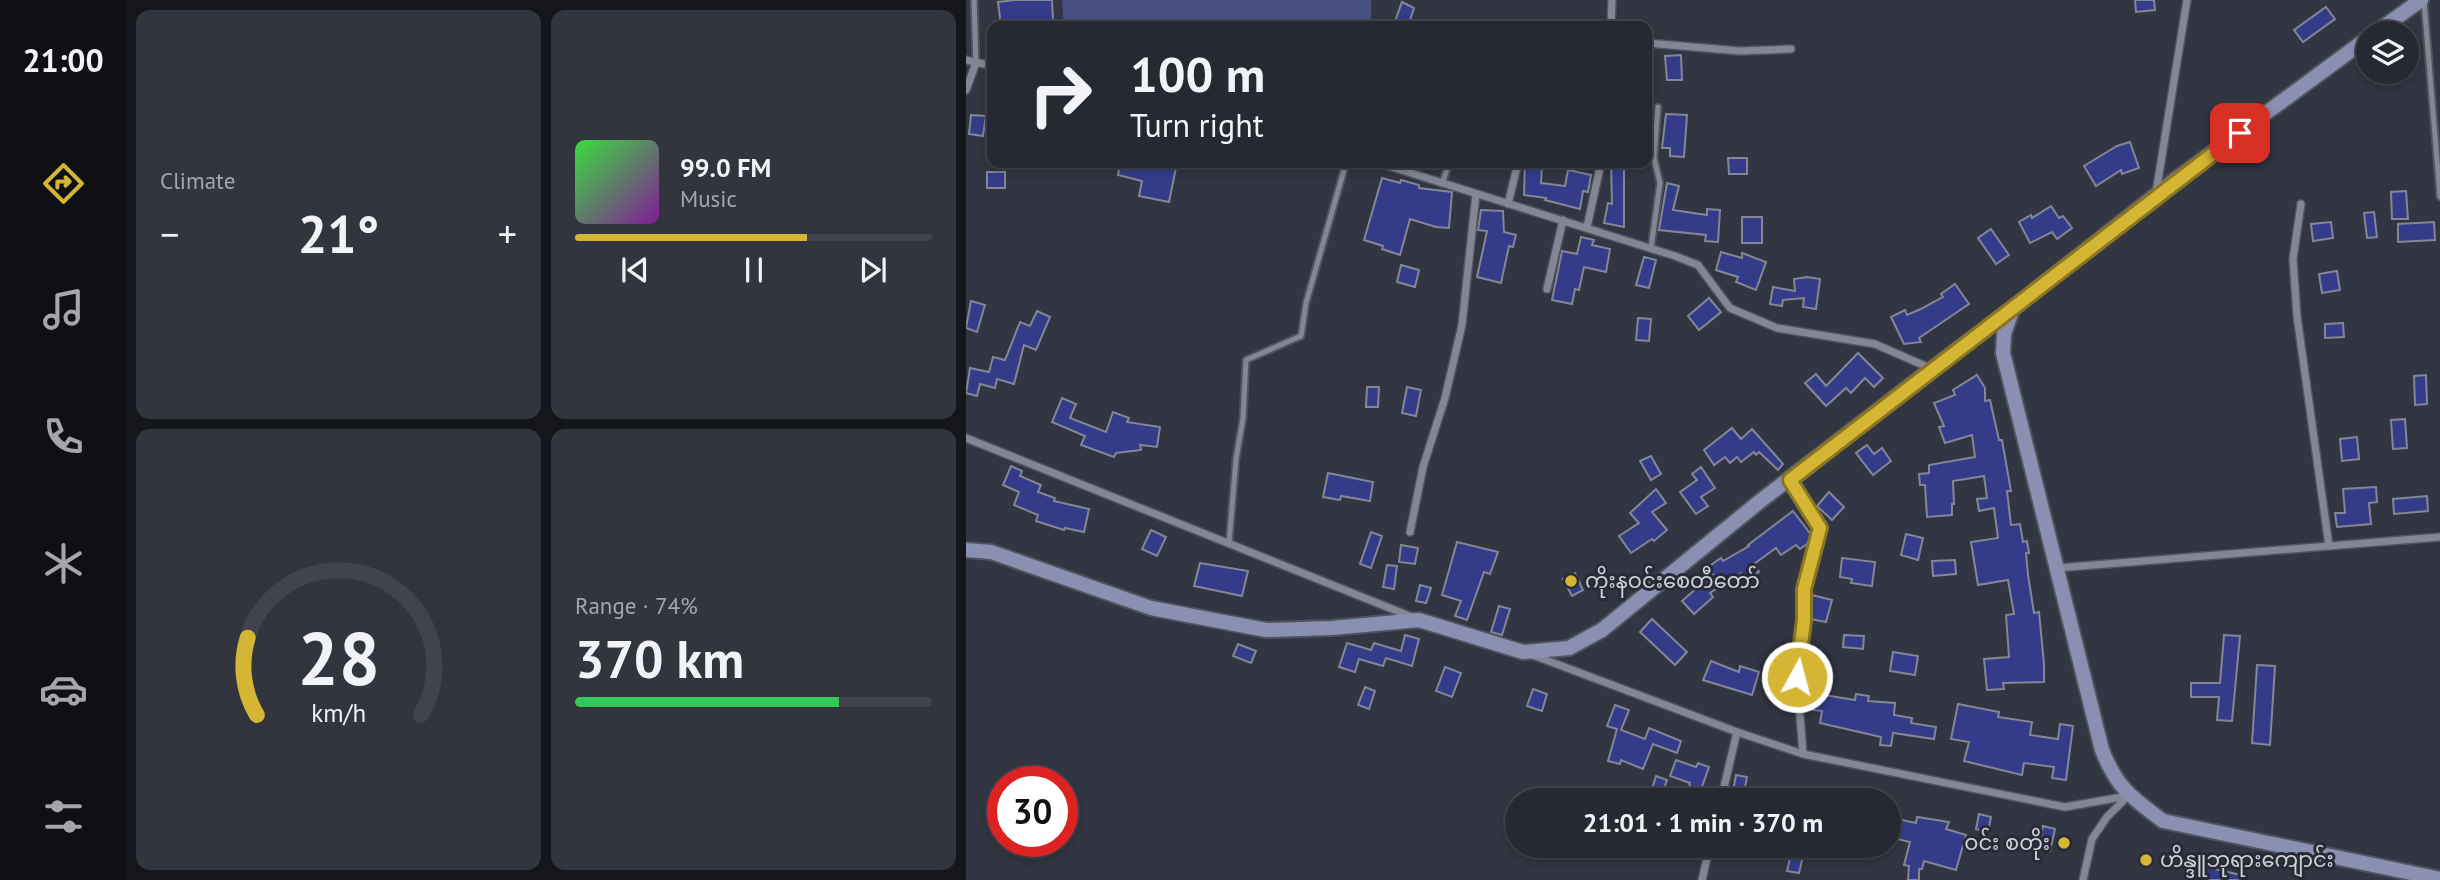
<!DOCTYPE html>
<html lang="en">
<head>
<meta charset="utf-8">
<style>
	body { margin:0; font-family:"PT Sans","Noto Sans Myanmar",sans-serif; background:#32343e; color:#f1f3f6; height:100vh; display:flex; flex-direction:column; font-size:26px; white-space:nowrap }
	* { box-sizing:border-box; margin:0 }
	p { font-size:23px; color:#a4a6ac }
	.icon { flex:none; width:38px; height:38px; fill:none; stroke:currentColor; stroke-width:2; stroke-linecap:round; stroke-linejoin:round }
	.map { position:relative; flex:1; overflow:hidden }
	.drawer { display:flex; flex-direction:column; gap:10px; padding:10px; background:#15161c; width:840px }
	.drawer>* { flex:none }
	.hud { position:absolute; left:21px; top:21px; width:665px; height:147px; border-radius:14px; box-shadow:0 4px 10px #0003,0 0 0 2px #42444d; background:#262832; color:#f1f3f6; overflow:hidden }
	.buttons { position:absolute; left:1390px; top:21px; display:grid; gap:14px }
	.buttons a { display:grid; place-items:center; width:63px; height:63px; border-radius:50%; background:#262832; box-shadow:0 4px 10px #0003,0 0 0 2px #42444d; font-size:35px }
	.speed { position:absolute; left:21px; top:766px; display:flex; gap:14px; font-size:35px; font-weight:700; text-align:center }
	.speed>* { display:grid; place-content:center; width:91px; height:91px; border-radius:50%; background:#262832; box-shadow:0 4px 10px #0003,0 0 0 2px #42444d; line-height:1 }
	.speed .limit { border:10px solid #d22; background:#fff; color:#111 }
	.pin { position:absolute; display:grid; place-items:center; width:60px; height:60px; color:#fff; margin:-30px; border-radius:14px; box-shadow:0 4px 10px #0006 }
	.me { position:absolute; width:77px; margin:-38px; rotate:7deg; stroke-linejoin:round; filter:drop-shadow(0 0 5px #0008) }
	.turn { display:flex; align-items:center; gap:24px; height:147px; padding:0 28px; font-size:32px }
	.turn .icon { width:91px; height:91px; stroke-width:2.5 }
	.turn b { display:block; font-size:49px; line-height:60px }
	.big { font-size:52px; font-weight:700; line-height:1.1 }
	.drawer .card { flex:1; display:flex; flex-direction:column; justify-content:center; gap:10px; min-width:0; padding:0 24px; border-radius:14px; background:#32343e }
	.drawer .dial { align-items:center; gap:0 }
	.dial svg { height:182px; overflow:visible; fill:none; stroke:#42444d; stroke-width:7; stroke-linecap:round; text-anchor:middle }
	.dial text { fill:#f1f3f6; stroke:none }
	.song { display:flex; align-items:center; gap:21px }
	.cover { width:84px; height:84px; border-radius:10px; background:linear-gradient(135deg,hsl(120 70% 55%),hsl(290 70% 35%)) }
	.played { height:7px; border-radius:4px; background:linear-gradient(90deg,#d5b534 65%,#42444d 65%) }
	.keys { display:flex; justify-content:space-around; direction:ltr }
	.heat { display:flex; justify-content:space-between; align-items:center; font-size:38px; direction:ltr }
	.charge { height:10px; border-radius:5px; background:linear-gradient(90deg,#34c759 74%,#42444d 0) }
	.drawer .tiles { flex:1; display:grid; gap:10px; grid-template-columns:repeat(2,1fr) }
	.trip { position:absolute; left:539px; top:788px; width:396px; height:70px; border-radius:35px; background:#262832; box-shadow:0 4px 10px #0003,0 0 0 2px #42444d; font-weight:700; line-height:70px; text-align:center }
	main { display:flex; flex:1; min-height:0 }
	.tab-bar { display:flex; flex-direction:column; width:126px; justify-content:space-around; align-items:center; background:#0f1014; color:#a4a6ac }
	.tab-bar .icon { width:49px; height:49px }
	.tab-bar .current { color:#d5b534 }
	.tab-bar b { font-size:32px; color:#f1f3f6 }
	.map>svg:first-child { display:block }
</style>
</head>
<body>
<main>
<nav class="tab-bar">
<b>21:00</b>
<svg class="icon current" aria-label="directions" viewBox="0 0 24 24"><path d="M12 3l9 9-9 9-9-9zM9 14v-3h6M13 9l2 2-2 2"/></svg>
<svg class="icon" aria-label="music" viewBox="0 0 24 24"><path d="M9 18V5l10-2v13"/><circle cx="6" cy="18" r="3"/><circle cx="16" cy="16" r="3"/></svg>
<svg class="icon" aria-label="phone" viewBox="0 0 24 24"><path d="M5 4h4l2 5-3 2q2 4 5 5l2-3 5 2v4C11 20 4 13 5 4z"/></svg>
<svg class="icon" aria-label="climate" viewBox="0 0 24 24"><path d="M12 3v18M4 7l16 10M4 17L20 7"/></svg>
<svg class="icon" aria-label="car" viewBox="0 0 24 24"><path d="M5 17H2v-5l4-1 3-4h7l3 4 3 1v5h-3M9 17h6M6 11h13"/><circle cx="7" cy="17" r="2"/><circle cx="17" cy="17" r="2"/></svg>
<svg class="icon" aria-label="filters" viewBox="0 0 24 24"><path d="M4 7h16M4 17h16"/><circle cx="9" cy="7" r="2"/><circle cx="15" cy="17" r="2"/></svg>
</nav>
<section class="drawer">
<div class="tiles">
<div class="card"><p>Climate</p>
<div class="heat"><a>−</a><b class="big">21°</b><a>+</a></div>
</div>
<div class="card">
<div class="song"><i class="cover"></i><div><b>99.0 FM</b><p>Music</p></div></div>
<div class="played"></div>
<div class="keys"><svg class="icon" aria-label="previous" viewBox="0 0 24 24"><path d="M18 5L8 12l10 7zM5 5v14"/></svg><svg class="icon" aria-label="pause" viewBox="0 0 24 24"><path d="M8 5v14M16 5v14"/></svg><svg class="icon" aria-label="next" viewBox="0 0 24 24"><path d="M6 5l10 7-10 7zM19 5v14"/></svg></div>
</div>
<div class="card dial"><svg viewBox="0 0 100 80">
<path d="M14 69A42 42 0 1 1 86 69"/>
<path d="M14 69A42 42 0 0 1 10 35" stroke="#d5b534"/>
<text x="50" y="56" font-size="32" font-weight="700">28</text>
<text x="50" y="72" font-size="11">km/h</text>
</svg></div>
<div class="card"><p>Range · 74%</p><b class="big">370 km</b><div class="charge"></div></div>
</div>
</section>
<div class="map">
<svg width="1474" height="880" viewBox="0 0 1474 880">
	<rect width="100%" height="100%" fill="#323542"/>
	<path fill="#454f82" d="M96 0H405V26H98Z"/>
	<g fill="#343c8a" stroke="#838795" stroke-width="2">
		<path d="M49 0H86L87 20 35 26 32 2Z"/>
		<path d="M1169 0H1188L1189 10 1170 12Z"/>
		<path d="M436 2 448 8 442 26 428 24Z"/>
		<path d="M1360 7 1369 19 1337 42 1328 30Z"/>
		<path d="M715 55 716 80H701L699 56Z"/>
		<path d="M700 114 721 115 718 157 704 156V148H696Z"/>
		<path d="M5 115 20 116 17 136 3 134Z"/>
		<path d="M1164 142 1173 168 1156 174 1155 170 1130 186 1118 166 1151 146Z"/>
		<path d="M762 158H781V174H763Z"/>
		<path d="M154 163H211L203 202 173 196 176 181 152 175Z"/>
		<path d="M559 163 576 164 575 183 599 186 602 170 625 175 622 192 617 191 614 209 579 200 580 198 558 195Z"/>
		<path d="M645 163H658V227L638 223 642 203 646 204Z"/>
		<rect x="21" y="172" width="18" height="16"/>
		<path d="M416 178 434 183 435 180 453 185V188L486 192 483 228 470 227 444 219 434 255 416 249 417 246 398 240Z"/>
		<path d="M701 183 713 186 707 210 741 215V209L754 210 752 242 739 241 740 235 693 230Z"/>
		<path d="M1440 191 1442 219H1426L1425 192Z"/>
		<path d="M1085 206 1093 218 1097 216 1106 228 1091 239 1086 232 1064 243 1053 222 1065 215 1066 218Z"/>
		<path d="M515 210 537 211 538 232 550 235 547 247 543 246 535 283 511 277 521 231 512 230Z"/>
		<path d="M1408 212 1411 237 1401 238 1398 213Z"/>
		<rect x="776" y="217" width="20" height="26"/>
		<path d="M1365 222 1367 238 1347 241 1345 224Z"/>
		<path d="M1468 222 1469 240 1432 242V224Z"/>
		<path d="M1025 229 1043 255 1030 264 1012 238Z"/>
		<path d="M615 237 628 240 626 245 644 249 640 272 618 267 613 290 609 289 606 304 586 300 596 251 611 254Z"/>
		<path d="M755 252 776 258V253L800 262 790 290 770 282 772 277 750 270Z"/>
		<path d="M678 257 690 260 683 288 670 285Z"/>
		<path d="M435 265 453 270 449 287 431 282Z"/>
		<path d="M1371 271 1374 290 1356 293 1353 274Z"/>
		<path d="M841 277 854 279 850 309 837 307 838 298 817 300 816 306 804 304 807 287 829 291 828 279Z"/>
		<path d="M989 284 1003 304 953 338 955 342 938 344 925 317 939 310 941 315 955 309 977 297 975 294Z"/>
		<path d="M743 298 755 312 733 330 722 316Z"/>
		<path d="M5 301 19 305 11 332 0 328Z"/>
		<path d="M71 311 84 317 70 350 58 345 48 384 31 379 29 388 14 384 11 396 0 393 4 368 23 372 27 357 39 360 54 322 64 326Z"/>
		<path d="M672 318 685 319 683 341 670 340Z"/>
		<path d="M1377 323 1378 337 1359 338V324Z"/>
		<path d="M892 353 917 378 908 387 899 378 885 393 880 388 860 406 839 383 850 374 860 386Z"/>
		<path d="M1011 375 1019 388V401L1024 400 1033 440H1036L1045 491H1041L1045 525 1054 524 1057 542 1061 541 1063 553H1060L1062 575 1068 613 1073 612 1078 664V682L1037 683 1038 689 1021 690 1018 659 1043 657 1040 615 1048 614 1042 580 1012 585 1005 542 1032 538 1028 508 1013 511 1011 499 1021 498 1018 476 987 481 988 504H986V515L961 517 959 485H954L953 474 963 473V465L1009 457 1006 435 979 443 973 427 978 426 968 403 989 395 987 390Z"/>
		<path d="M1460 375 1461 404 1449 405 1448 376Z"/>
		<path d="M401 387H413L412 407H400Z"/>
		<path d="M441 387 455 390 450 416 436 413Z"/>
		<path d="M96 398 110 404 104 418 140 432 147 412 163 418 161 422 194 427 191 447 174 445 175 450 150 453 148 457 115 445 119 436 86 422Z"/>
		<path d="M1439 419 1441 448 1427 449 1425 420Z"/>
		<path d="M766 428 775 439 786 429 817 464 812 470 793 452 790 455 788 452 775 462 771 457 764 463 759 457 748 465 738 450Z"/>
		<path d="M1391 437 1393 459 1376 461 1374 439Z"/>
		<path d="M901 445 908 454 916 448 925 461 907 475 890 453Z"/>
		<path d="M685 456 695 474 685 480 674 461Z"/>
		<path d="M45 466 56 471 54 476 75 485 72 492 89 498 88 501 123 509 118 532 99 528 98 530 70 521 72 515 48 505 53 492 37 485Z"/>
		<path d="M735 467 749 488 735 497 742 506 730 514 714 492 731 480 726 474Z"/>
		<path d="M362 473 407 482 404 501 375 496 374 500 357 497Z"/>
		<path d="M1410 487 1411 502 1403 503 1405 524 1371 527 1369 513H1379L1377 489Z"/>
		<path d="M690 489 700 503 686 512 701 530 688 541 686 539 665 553 653 536 673 523 664 513Z"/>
		<path d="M863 492 878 507 866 520 851 506Z"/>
		<path d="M1461 496 1462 511 1428 514 1427 499Z"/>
		<path d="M827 511 846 536 844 542 834 549 830 545 815 555 810 548 788 564 793 572 780 580 775 573 744 593 747 597 728 614 716 601 747 574 742 567 755 558 757 561 783 546 782 545Z"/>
		<path d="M185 530 200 537 191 556 176 549Z"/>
		<path d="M405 532 416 536 405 568 394 564Z"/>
		<path d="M940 534 957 538 952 560 935 555Z"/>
		<path d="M491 542 532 552 524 574 518 572 501 620 489 616 495 601 476 595Z"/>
		<path d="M435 545 452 548 449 564 433 562Z"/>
		<path d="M876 558 909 562 906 586 885 583 886 579 874 577Z"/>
		<path d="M989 560 990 574 967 576 966 561Z"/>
		<path d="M234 563 282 571 276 596 228 586Z"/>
		<path d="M421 565 431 566 428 589 417 587Z"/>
		<path d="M609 573 617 590 606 596 597 579Z"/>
		<path d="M454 585 465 588 460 603 450 601Z"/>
		<path d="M846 595 866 600 860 622 844 619Z"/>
		<path d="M533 606 544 609 536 635 525 632Z"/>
		<path d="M686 619 721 652 709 665 674 632Z"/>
		<path d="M439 635 453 639 446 666 420 658 417 666 393 659 389 672 373 667 381 643 405 650 408 643 435 651Z"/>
		<path d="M878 635 898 636 897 649 877 647Z"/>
		<path d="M1258 635 1274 636 1266 721 1251 720 1253 697H1225V683H1254Z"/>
		<path d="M272 644 290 651 285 663 267 656Z"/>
		<path d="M927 652 952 656 949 675 924 671Z"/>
		<path d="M745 661 773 672 774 666 793 672 786 695 737 680Z"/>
		<path d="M1291 665 1309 666 1304 745 1286 743Z"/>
		<path d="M479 667 495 673 486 697 470 691Z"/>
		<path d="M840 683 853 685 852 694 889 700 890 694 903 696 902 701 929 703 928 715 946 718 945 723 970 727 968 739 927 733 925 746 914 745 915 737 854 723 856 711 840 709Z"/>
		<path d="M399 687 409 691 403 709 392 705Z"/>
		<path d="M567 689 581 694 576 711 561 706Z"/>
		<path d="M992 704 1033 712 1032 717 1066 722 1064 735 1092 739 1094 724 1107 726 1100 780 1086 778 1088 767 1058 763 1056 775 998 761 1003 742 985 739Z"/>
		<path d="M649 705 663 710 655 730 679 739 683 728 715 741 711 753 687 744 677 769 655 760 654 764 642 761 651 729 641 726Z"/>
		<path d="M710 760 730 767 732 763 743 767 734 792 723 788 724 783 704 776Z"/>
		<path d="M770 775 781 777 777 798 766 796Z"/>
		<path d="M690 776 701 780 696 795 685 792Z"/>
		<path d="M1013 814 1025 817 1022 832 1010 829Z"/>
		<path d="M922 817 950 823 951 817 983 822 980 829 1000 835 990 870 958 861 956 869H953V880H942L943 866 938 865 944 842 922 837Z"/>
		<path d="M1077 826 1089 829 1084 851 1073 849Z"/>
		<path d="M825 854 837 856 833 873 821 871Z"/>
		<path d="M1240 867 1275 875 1274 880H1237Z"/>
	</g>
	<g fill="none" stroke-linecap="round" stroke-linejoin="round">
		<defs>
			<g id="service">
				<path d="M8 0 10 63"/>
				<path d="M1458 1 1474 197"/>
				<path d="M476 184 483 163"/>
				<path d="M685 248 694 183 688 158 692 107"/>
				<path d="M263 543 270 459 277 418 280 360 335 336 340 303 380 163"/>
			</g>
			<g id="minor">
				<path d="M645 26 646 0"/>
				<path d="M681 43 774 51 825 49"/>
				<path d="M0 60 26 66"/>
				<path d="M0 90 10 63"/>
				<path d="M413 163 709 256 732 265 764 308 811 328 909 344 966 369"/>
				<path d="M1190 193 1221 0"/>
				<path d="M542 204 552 163"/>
				<path d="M1335 204 1327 259 1331 316 1363 546"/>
				<path d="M621 227 635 163"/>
				<path d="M581 289 597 220"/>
				<path d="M0 438 446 617"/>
				<path d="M823 480 854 528 838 589V620L831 677 837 754"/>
				<path d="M444 532 457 467 479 398 496 325 510 194"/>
				<path d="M1091 568 1474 537"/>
				<path d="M564 654 771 732 837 754 1099 807 1162 796"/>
				<path d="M755 800 771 732"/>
				<path d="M736 880 744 845"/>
				<path d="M1117 880 1126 839 1141 817 1162 796"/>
			</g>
			<g id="secondary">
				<path d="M1409 33 1455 0"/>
				<path d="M1047 308 1038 334 1037 353 1136 750C1151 788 1165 797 1197 821L1474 879"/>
				<path d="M0 550 25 552 185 608 300 630 366 628 453 620 557 652 603 648 636 630 793 502 966 369 1047 308 1209 180 1402 38"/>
			</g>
		</defs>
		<use href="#service" stroke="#50535d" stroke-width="9"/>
		<use href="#minor" stroke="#50535d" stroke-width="10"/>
		<use href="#secondary" stroke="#50535d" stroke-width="18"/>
		<use href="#service" stroke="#838795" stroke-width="5"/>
		<use href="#minor" stroke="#838795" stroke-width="7"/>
		<use href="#secondary" stroke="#8990b1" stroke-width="14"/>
	</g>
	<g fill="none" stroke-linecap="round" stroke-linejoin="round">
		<defs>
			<path id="route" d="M831 677 838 620V589L854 528 824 480 1274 133"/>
		</defs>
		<use href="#route" stroke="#8a7622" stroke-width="18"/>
		<use href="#route" stroke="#d5b534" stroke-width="12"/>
	</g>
	<g fill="#d5b534" stroke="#282b37" stroke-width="2.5">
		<circle cx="605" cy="581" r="7"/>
		<circle cx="1098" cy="843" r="7"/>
		<circle cx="1180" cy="860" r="7"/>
	</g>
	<g text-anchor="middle" stroke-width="6" stroke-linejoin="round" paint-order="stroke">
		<g font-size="21" fill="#cfd1d9" stroke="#282b37" text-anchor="start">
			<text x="619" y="588">ကိုးနဝင်းစေတီတော်</text>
			<text x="1084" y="850" text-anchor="end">ဝင်း စတိုး</text>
			<text x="1194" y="867">ဟိန္ဒူဘုရားကျောင်း</text>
		</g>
	</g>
</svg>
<div class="buttons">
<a><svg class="icon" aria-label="layers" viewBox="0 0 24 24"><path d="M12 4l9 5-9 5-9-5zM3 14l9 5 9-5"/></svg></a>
</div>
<div class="speed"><div class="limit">30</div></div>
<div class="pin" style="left:1274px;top:133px;background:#d93025"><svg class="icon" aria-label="arrive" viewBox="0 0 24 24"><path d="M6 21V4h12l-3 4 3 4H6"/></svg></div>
<svg class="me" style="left:831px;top:677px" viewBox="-20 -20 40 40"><circle r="17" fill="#d5b534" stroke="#fff" stroke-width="3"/><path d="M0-11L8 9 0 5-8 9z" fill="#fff"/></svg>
<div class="trip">21:01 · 1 min · 370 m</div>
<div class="hud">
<div class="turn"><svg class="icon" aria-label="right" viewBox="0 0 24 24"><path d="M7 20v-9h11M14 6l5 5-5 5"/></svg><div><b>100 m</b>Turn right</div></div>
</div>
</div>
</main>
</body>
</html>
